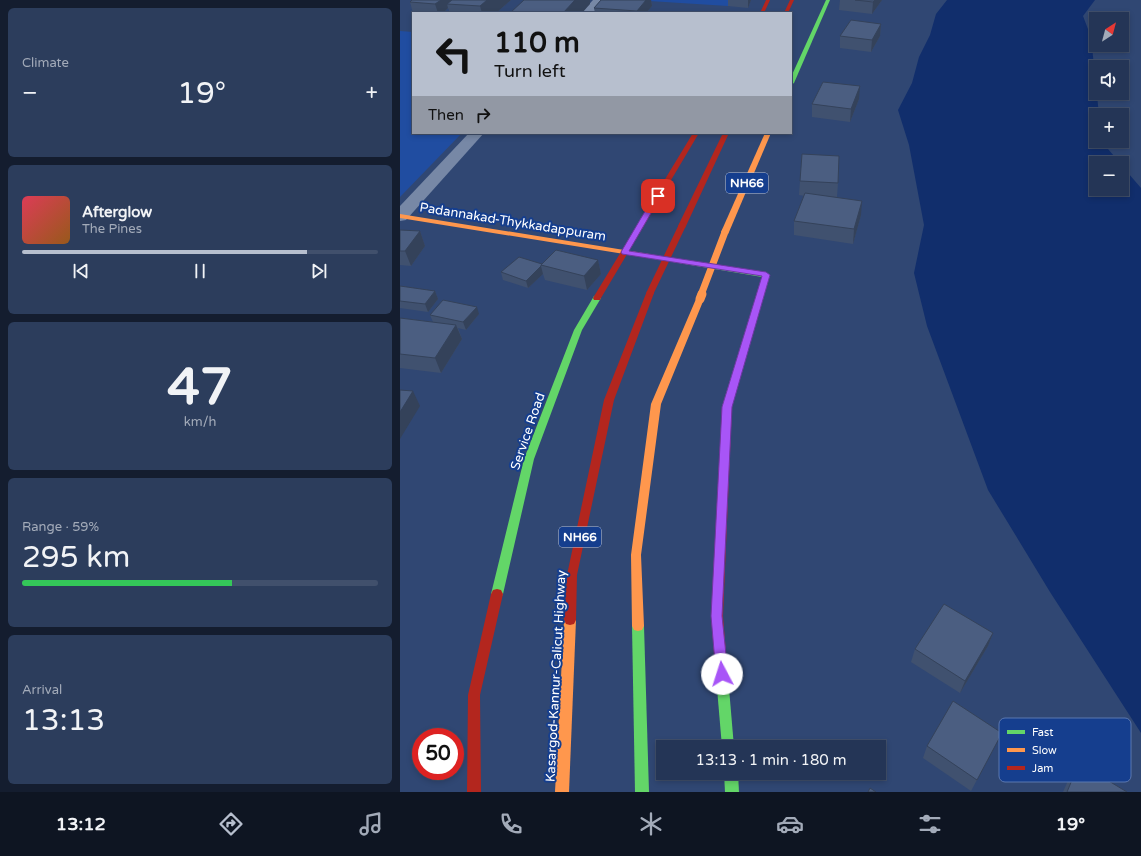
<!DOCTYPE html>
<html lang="en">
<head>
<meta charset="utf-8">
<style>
	body { margin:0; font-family:"Varela Round",sans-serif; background:#2c3d5c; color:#f1f3f6; height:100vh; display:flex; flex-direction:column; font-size:15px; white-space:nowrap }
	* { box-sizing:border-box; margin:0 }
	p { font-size:13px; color:#a3abb9 }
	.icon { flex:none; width:22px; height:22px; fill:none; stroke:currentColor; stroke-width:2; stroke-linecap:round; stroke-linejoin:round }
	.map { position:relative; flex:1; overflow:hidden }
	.panel { display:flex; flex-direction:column; gap:8px; padding:8px; background:#141d2f; width:400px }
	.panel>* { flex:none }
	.banner { position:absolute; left:12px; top:12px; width:380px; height:122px; border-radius:0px; box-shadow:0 2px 6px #0003,0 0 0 1px #41506c; background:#b7bfce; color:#111; overflow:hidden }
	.needle { width:26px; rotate:36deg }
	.buttons { position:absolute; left:689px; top:12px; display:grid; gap:8px }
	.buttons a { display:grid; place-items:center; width:40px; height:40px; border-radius:0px; background:#243556; box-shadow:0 2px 6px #0003,0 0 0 1px #41506c; font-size:20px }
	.speed { position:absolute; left:12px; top:728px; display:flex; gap:8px; font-size:20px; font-weight:700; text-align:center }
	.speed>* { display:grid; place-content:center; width:52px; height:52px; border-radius:50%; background:#243556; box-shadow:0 2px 6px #0003,0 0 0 1px #41506c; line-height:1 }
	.speed .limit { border:6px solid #d22; background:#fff; color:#111 }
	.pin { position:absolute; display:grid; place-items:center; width:34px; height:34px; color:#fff; margin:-17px; border-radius:8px; box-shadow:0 2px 6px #0006 }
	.me { position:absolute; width:44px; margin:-22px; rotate:355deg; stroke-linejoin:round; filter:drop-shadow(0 0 3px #0008) }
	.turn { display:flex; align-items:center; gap:14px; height:84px; padding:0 16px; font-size:18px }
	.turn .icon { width:52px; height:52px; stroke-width:2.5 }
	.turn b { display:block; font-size:28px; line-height:34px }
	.then { display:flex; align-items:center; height:38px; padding:0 16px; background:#0003; gap:8px; font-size:15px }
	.big { font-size:30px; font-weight:600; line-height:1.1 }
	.panel .card { flex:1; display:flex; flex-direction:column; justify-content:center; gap:6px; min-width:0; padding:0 14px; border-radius:6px; background:#2c3d5c }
	.panel .dial { align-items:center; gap:0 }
	.dial b { font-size:52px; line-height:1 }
	.song { display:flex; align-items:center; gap:12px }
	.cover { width:48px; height:48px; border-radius:6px; background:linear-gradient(135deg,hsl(350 70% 55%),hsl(30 70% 35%)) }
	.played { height:4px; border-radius:2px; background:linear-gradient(90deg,#b7bfce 80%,#41506c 80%) }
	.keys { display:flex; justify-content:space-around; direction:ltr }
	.heat { display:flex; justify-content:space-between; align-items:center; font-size:22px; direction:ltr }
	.charge { height:6px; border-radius:3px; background:linear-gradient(90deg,#34c759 59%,#41506c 0) }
	.trip { position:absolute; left:256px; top:740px; width:230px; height:40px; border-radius:0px; background:#243556; box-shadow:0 2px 6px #0003,0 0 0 1px #41506c; font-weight:600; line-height:40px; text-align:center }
	.menu { display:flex; height:64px; justify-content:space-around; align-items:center; background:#0e1522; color:#a3abb9 }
	.menu .icon { width:28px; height:28px }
	.menu .active { color:#b7bfce }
	.menu b { font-size:18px; color:#f1f3f6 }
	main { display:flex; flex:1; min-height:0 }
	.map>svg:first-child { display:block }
</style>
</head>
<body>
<main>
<section class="panel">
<div class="card"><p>Climate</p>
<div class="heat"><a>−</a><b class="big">19°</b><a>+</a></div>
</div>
<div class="card">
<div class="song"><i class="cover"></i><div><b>Afterglow</b><p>The Pines</p></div></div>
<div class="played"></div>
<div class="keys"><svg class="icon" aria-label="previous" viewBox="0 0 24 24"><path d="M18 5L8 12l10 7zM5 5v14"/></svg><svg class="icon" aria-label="pause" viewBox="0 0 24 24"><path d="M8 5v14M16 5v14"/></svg><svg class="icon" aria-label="next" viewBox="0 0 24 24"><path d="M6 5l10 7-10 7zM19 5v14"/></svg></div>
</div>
<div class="card dial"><b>47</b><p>km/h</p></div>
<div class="card"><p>Range · 59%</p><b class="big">295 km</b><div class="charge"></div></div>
<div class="card"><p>Arrival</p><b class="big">13:13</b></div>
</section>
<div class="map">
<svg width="741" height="792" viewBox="0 0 741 792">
	<rect width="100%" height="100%" fill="#304773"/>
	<g fill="#204da1">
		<path d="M233 0H332L328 6Z"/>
		<path d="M0 31 13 32V133H62L0 197Z"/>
	</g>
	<path fill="#112e6c" d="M547 0H695L683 16 691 37 699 115H696V141H706L708 149 720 163H696V189H722V166L741 188V733L650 592 588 490 527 326 514 273 524 225 509 145 498 110 512 83 519 57 530 35 536 14Z"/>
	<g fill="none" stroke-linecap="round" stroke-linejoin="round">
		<g fill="#7788a6" fill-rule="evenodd">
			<path d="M193 0H205L193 13H181Z"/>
			<path d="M69 133H84L6 220 0 221V206Z"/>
		</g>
		<g fill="#63d668" fill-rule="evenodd">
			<path d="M426 0H430L394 83 391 85V77Z"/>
			<path d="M246 254 366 273 370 275 330 409 327 410 322 407 362 277 249 258H246Z"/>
			<path d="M197 295 201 298 182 330 134 459 103 594 101 598 97 599 93 598 91 594 124 459 174 330 194 296Z"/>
			<path d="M238 621 242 622 244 626 249 792H235L232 626 234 622Z"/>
			<path d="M320 647 324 649 326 653 334 747H322L314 653 316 649Z"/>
			<path d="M324 773H338L339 792H325Z"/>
		</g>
		<g fill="#ff974d" fill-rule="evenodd">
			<path d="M365 133H371L329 232 328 234H322L321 232Z"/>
			<path d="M0 214 249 254 253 256 249 258 0 218Z"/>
			<path d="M300 296 304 299 261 404 241 555 244 626 242 630 238 631 234 630 232 626 231 555 251 404 296 299Z"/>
			<path d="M170 615 174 616 176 620 169 792H155L164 620 166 616Z"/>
		</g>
		<g fill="#b3261e" fill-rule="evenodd">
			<path d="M366 0H370L364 13H360Z"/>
			<path d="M390 0H394L388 13H384Z"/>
			<path d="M293 133H299L201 298 200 300H194L193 298Z"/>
			<path d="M323 133H329L286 226 285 228H279L278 226Z"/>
			<path d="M247 291H253L254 293 214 400 177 575 176 620 174 624 170 625 166 624 164 620 167 575 204 400Z"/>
			<path d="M327 404 332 407 323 616 326 653 324 657 320 659 316 657 314 653 311 616 322 407Z"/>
			<path d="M97 589 101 590 103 594 80 695 81 792H67L68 695 91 594 93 590Z"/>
		</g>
		<path stroke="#ff974d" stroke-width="7" d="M301 295 325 232"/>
		<path stroke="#ff974d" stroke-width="9" d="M300 299 302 294"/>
		<path stroke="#b3261e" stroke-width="7" d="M250 293 282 226"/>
	</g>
	<g fill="#40516f">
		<path d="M111 0 96 13H50L48 8 43 13H13L10 2Z"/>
		<path d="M201 0H251L252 6 246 13H195L194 8Z"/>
		<path d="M328 0H351L348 8 328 6Z"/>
		<path d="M440 0H482L472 14 439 10Z"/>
		<path d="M481 24 480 36 471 52 440 48V36Z"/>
		<path d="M459 99 450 122 412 117V104Z"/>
		<path d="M400 181 438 183 437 197H428L461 215 453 244 394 235V221L405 196 399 195Z"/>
		<path d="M0 230 20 231 25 246 11 266 0 265Z"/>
		<path d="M198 260 201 274 187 290 145 280 143 274 128 288 103 280 101 272 142 264Z"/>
		<path d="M0 286 35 291 38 299 28 312 0 308Z"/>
		<path d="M79 314 66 330 58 328 62 339 41 373 0 368V318L33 322 30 315Z"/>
		<path d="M593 633 588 646 560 693 511 662 515 649Z"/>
		<path d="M602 733 571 791 523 758 527 746Z"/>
		<path d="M679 763 727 792H663L671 774Z"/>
	</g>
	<g fill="#34425a">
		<path d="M41 0H59L47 4 48 8 43 13H38L35 4Z"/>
		<path d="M87 0H111L96 13H82L80 6Z"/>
		<path d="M175 0H190V4L182 13H163Z"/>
		<path d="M246 0H251L252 6 246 13H237V11Z"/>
		<path d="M348 0H351L348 8Z"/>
		<path d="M475 0H482L472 14 473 2Z"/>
		<path d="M481 24 480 36 471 52 472 40Z"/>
		<path d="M460 86 459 99 450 122 451 109Z"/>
		<path d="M462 201 461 215 453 244 454 229Z"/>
		<path d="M20 231 25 246 11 266 5 251Z"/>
		<path d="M198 260 201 274 187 290 184 276Z"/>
		<path d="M141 266 143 274 128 288 126 281Z"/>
		<path d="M35 291 38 299 28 312 25 304Z"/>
		<path d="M77 307 79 314 66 330 63 322Z"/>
		<path d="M56 325 62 339 41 373 35 358Z"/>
		<path d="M13 391 20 406 0 439V412Z"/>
		<path d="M593 633 588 646 560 693 565 681Z"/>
	</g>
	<g fill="#4b5e81" stroke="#34425a">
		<path d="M12 0H41L35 4 10 2Z"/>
		<path d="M52 0H87L80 6 47 4Z"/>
		<path d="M124 0H175L163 13H110Z"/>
		<path d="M201 0H246L237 11 194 8Z"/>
		<path d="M455 0H475L473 2Z"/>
		<path d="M451 20 481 24 472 40 440 36Z"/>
		<path d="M423 82 460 86 451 109 412 104Z"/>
		<path d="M402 154 439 156 438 183 400 181Z"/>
		<path d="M405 193 462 201 454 229 394 221Z"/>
		<path d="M0 230 20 231 5 251H0Z"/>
		<path d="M156 250 198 260 184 276 141 265Z"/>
		<path d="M119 257 142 264 141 265V266L126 281 101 272Z"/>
		<path d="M0 286 35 291 25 304 0 301Z"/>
		<path d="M43 300 77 307 63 322 30 315Z"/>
		<path d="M0 318 56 325 35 358 0 354Z"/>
		<path d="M0 390 13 391 0 412Z"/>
		<path d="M544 604 593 633 565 681 515 649Z"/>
		<path d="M553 701 602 733 577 780 527 746Z"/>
		<path d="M679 763 727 792H667Z"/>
		<path d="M470 788 476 792H468Z"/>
	</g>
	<path fill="#a855f7" stroke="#6d37a1" d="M258 194 261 196 229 251 366 272 370 275 332 407 322 616 328 674 326 679 322 680 318 679 316 674 311 616 322 407 362 276 222 254 221 252 254 196Z"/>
	<g text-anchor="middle" stroke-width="4" stroke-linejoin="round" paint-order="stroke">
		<g fill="#153e8e" stroke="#b9c5dd" stroke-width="1">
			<rect x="326" y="173" width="42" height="20" rx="3"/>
			<rect x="159" y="527" width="42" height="20" rx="3"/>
		</g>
		<g font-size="12" font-weight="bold" fill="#fff">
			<text x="347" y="187">NH66</text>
			<text x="180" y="541">NH66</text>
		</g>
		<g font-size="13" fill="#fff" stroke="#153e8e">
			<text transform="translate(113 221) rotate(9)" y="5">Padannakad-Thykkadappuram</text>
			<text transform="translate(127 431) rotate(-71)" y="5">Service Road</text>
			<text transform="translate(155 676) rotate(-87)" y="5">Kasargod-Kannur-Calicut Highway</text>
		</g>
	</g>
	<rect x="599" y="718" width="132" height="64" rx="6" fill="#153e8e" stroke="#5b78b0" stroke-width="1"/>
	<rect x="607" y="730" width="18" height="4" fill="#63d668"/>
	<rect x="607" y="748" width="18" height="4" fill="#ff974d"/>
	<rect x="607" y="766" width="18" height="4" fill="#b3261e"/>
	<g font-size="11" fill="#fff">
		<text x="632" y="736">Fast</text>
		<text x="632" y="754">Slow</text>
		<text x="632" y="772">Jam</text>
	</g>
</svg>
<div class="buttons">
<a><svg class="needle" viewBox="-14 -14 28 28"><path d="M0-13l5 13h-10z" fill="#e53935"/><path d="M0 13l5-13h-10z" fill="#a3abb9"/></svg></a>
<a><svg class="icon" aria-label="sound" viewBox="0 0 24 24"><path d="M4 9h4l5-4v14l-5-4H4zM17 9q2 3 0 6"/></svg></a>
<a>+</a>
<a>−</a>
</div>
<div class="speed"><div class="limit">50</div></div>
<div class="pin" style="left:258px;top:196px;background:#d93025"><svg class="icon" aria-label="arrive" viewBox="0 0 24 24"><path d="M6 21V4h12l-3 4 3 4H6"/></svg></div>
<svg class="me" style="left:322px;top:674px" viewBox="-20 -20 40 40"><circle r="19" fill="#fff"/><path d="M0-13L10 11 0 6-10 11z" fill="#a855f7"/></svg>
<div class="trip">13:13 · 1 min · 180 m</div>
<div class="banner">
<div class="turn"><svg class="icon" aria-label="left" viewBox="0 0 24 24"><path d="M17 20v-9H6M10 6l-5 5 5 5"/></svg><div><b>110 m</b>Turn left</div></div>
<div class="then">Then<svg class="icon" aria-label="right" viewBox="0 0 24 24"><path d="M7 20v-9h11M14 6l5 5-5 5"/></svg></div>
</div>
</div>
</main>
<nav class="menu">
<b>13:12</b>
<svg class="icon active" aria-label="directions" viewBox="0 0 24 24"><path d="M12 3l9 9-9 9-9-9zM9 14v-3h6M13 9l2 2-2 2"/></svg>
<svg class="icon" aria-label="music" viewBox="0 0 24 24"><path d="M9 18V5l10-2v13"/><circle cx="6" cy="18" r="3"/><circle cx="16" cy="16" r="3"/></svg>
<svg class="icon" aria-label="phone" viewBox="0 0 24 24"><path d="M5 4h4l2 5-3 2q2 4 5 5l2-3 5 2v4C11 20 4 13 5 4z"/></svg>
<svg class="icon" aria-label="climate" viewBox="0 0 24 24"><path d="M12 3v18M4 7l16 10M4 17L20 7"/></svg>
<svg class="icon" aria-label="car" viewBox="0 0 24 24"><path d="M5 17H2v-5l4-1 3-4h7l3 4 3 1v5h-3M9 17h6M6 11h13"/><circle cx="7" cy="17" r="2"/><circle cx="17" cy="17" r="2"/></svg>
<svg class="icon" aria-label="filters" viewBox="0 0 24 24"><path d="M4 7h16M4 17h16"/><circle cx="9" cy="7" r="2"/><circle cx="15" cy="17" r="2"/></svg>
<b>19°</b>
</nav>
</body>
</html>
